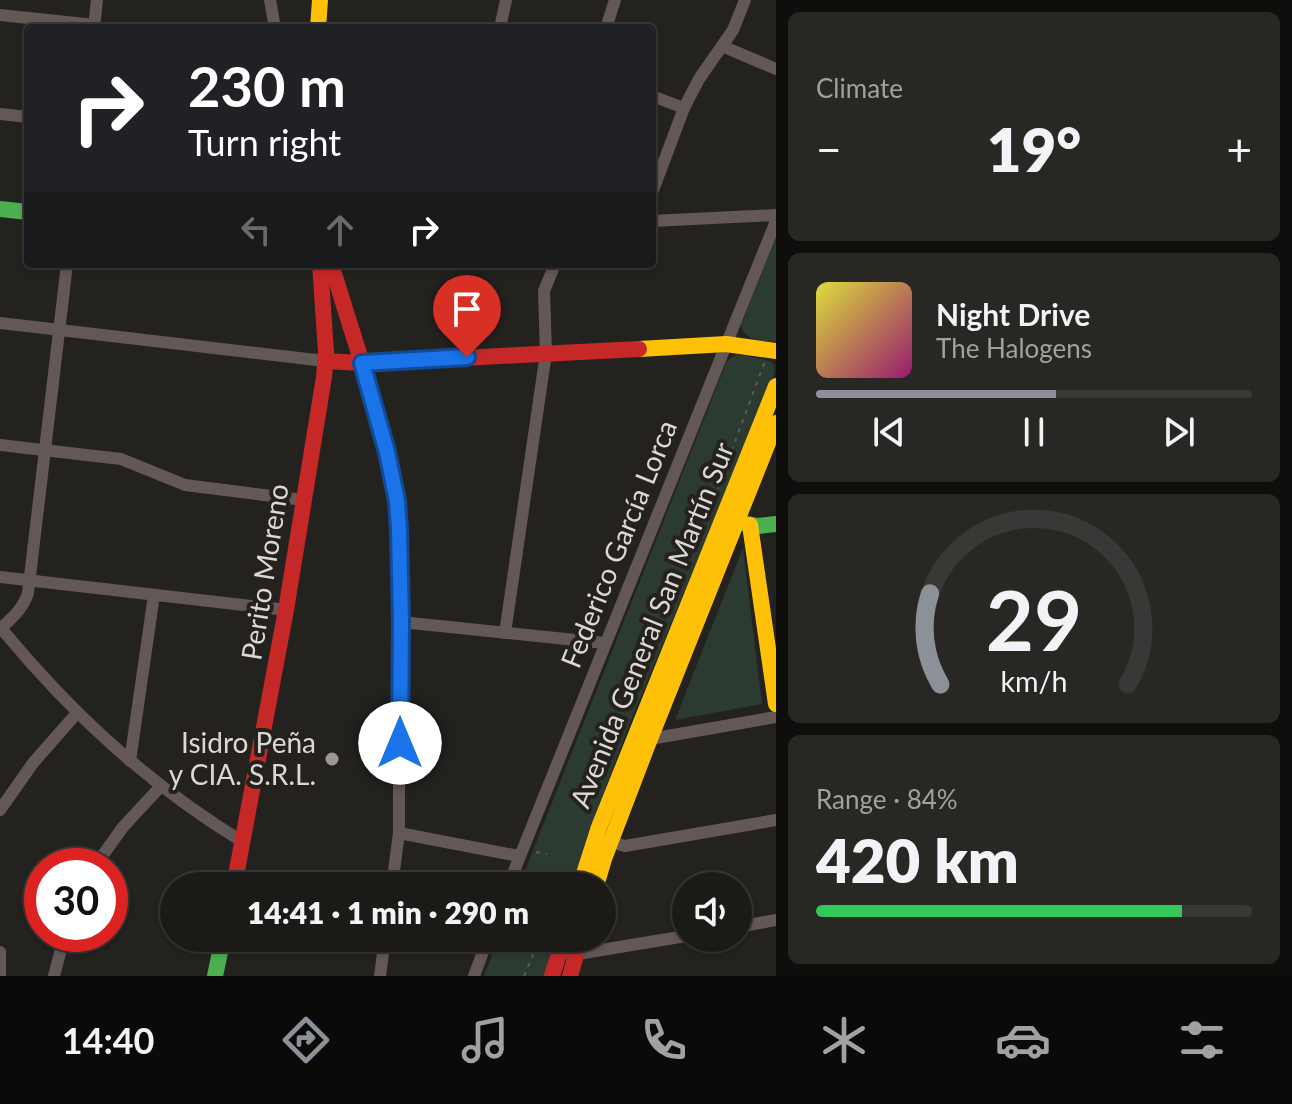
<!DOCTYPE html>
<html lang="en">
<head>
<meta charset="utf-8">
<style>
	body { margin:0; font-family:Lato,sans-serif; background:#282724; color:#f1f3f6; height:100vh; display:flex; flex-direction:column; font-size:30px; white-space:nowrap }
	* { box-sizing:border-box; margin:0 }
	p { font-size:26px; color:#a0a1a1 }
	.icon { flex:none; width:44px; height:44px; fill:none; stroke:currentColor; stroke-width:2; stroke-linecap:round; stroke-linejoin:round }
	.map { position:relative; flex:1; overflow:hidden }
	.sheet { display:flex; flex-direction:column; gap:12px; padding:12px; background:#0f0e0d; width:516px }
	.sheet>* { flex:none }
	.guide { position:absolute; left:24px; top:24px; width:632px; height:244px; border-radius:8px; box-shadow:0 2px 6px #0004,0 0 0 2px #393836; background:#202124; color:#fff; overflow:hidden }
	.controls { position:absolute; left:672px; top:872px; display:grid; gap:16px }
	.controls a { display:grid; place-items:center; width:80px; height:80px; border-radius:50%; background:#1b1a17; box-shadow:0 2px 6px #0004,0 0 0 2px #393836; font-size:40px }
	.speed { position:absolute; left:24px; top:848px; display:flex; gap:16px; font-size:40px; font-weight:700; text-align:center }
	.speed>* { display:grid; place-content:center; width:104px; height:104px; border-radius:50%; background:#1b1a17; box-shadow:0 2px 6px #0004,0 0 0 2px #393836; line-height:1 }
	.speed .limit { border:12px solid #d22; background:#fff; color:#111 }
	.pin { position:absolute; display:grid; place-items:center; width:68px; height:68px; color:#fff; margin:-82px -34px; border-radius:50% 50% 50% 0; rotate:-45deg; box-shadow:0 0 8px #0007 }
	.pin .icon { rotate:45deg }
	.me { position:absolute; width:88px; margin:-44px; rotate:0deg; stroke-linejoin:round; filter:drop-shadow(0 0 6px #0008) }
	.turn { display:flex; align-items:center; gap:28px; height:168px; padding:0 32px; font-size:36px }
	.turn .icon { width:104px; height:104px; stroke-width:2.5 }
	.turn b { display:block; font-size:56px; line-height:68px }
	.lanes { display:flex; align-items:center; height:76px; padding:0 32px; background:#0003; justify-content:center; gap:40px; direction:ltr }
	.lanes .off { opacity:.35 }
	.big { font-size:60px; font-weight:800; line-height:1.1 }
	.sheet .widget { flex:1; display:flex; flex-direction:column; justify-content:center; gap:12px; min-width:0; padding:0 28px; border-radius:12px; background:#282724 }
	.sheet .dial { align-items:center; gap:0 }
	.dial svg { height:208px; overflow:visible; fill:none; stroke:#393836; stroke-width:7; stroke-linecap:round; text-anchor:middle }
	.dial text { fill:#f1f3f6; stroke:none }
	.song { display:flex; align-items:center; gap:24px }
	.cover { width:96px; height:96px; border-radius:12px; background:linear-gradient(135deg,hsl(60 70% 55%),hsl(320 70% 35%)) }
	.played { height:8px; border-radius:4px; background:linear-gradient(90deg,#8c9099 55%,#393836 55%) }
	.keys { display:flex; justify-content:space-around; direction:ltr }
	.heat { display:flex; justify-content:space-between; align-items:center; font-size:44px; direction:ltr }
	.charge { height:12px; border-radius:6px; background:linear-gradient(90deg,#34c759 84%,#393836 0) }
	.trip { position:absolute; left:160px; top:872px; width:456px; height:80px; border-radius:40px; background:#1b1a17; box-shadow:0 2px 6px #0004,0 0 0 2px #393836; font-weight:800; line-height:80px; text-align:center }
	.menu { display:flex; height:128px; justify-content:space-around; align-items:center; background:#0b0a09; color:#a0a1a1 }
	.menu .icon { width:56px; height:56px }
	.menu .on { color:#8c9099 }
	.menu b { font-size:36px; color:#f1f3f6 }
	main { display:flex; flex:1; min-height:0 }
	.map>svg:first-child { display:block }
</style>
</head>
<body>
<main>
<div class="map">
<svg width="776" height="976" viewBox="0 0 776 976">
	<rect width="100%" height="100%" fill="#24221f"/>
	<g fill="#2b3b31">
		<path d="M776 238V342C762 341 744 341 741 325Z"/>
		<path d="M737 354 770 361 774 365 775 372 628 728 588 834 572 886H519L727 361Z"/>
		<path d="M743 548 762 704 675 720Z"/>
		<path d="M499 938H557L545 976H484Z"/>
	</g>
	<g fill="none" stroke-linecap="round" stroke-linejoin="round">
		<g stroke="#605a59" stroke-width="2" stroke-dasharray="4 6" stroke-linecap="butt">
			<path d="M714 498 765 361"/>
			<path d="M536 852 547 854"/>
			<path d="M524 976 540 938"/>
		</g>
		<g stroke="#645857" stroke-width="12">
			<path d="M270 0 275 28"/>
			<path d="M0 15 95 25"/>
			<path d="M94 28 97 0"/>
			<path d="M500 28 506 0"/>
			<path d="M606 28 615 0"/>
			<path d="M722 46 776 69"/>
			<path d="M652 96 684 108"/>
			<path d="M0 114 28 117"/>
			<path d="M652 193 684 108 699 79 733 30 745 0"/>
			<path d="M652 221 776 215"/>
			<path d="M0 323 325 361"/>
			<path d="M362 363C378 417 394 472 399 529V833L392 886"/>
			<path d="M0 445 121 459 185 485 303 500"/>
			<path d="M0 577 286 610"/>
			<path d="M401 622 604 643"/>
			<path d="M1 628C72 714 148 784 243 842"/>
			<path d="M0 629C12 618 23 609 28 593L67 264"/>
			<path d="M505 633 546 353 544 291 555 264"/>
			<path d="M645 738 650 739 776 717"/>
			<path d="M130 761 154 595"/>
			<path d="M0 810 33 763 77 713"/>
			<path d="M399 833 519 856"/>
			<path d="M606 841 625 846 776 820"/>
			<path d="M95 866 123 827 161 786"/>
			<path d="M508 886 776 221"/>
			<path d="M738 927 776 920"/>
			<path d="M0 952V976"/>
			<path d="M571 955 686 936"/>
			<path d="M54 976 65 934"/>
			<path d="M380 976 385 938"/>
			<path d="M474 976 488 938"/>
		</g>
		<g stroke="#4caf50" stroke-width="16">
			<path d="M0 209 28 212"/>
			<path d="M742 523 758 526 776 524"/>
			<path d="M215 976 223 938"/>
		</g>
		<g stroke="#ffc107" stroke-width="16">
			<path d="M318 28 320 0"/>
			<path d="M639 349 726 344 776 351"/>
			<path d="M750 525 776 704"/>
			<path d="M580 886 599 827 776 386"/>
			<path d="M596 886 604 859 646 749 776 423"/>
		</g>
		<g stroke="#c62828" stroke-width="16">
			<path d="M331 264 362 363"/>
			<path d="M325 361 362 363 639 349"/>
			<path d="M234 886 286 610 324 377 326 352 320 264"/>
			<path d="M552 976 564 938"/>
			<path d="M570 976 581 938"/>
		</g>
	</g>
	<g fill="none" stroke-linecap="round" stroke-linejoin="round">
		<defs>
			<path id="route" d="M400 743 401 622 399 529 397 501 387 452 362 363 467 357"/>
		</defs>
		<use href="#route" stroke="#114b97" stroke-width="20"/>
		<use href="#route" stroke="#1a73e8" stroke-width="14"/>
	</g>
	<circle fill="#9b9996" stroke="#25221e" stroke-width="3" cx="332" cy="759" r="8"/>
	<g text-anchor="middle" stroke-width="8" stroke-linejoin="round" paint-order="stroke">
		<g font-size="28" fill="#dbd9d6" stroke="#25221e">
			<text transform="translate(619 544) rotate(-68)" y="10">Federico García Lorca</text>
			<text transform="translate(265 572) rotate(-81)" y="10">Perito Moreno</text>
			<text transform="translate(652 625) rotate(-68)" y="10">Avenida General San Martín Sur</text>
		</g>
		<g font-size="28" fill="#dbd9d6" stroke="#25221e" text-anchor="end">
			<text x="316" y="753">Isidro Peña<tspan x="316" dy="32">y CIA. S.R.L.</tspan></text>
		</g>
	</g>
</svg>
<div class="controls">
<a><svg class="icon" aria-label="sound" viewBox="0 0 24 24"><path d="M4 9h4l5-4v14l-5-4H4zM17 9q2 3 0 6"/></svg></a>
</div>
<div class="speed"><div class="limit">30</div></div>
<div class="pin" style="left:467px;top:357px;background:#d93025"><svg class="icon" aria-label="arrive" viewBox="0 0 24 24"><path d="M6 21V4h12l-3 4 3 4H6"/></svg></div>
<svg class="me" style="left:400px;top:743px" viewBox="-20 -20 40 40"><circle r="19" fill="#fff"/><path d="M0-13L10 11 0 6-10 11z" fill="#1a73e8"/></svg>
<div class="trip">14:41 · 1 min · 290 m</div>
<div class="guide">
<div class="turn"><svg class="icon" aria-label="right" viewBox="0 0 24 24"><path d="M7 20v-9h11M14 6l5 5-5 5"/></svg><div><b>230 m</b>Turn right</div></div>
<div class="lanes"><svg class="icon off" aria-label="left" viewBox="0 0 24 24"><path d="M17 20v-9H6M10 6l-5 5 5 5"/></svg><svg class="icon off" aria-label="ahead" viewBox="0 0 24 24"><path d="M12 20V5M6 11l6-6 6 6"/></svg><svg class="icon" aria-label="right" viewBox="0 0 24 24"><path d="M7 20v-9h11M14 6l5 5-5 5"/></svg></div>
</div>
</div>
<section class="sheet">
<div class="widget"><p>Climate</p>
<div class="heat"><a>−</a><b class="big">19°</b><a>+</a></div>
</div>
<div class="widget">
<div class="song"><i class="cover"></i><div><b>Night Drive</b><p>The Halogens</p></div></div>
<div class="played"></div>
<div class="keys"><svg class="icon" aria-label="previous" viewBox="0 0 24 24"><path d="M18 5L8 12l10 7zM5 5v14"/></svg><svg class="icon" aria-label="pause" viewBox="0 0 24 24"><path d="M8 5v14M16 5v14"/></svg><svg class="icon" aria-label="next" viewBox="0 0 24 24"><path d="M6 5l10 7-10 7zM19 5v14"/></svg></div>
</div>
<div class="widget dial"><svg viewBox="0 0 100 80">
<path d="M14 69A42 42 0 1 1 86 69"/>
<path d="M14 69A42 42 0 0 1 10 34" stroke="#8c9099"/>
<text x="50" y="56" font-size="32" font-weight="700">29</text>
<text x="50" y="72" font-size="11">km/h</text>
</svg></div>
<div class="widget"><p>Range · 84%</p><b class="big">420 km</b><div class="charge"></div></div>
</section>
</main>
<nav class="menu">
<b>14:40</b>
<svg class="icon on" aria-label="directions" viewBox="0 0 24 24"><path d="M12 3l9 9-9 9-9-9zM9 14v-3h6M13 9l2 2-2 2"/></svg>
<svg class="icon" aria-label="music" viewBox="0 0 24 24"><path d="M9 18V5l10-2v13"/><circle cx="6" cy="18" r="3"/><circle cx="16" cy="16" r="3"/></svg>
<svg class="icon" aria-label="phone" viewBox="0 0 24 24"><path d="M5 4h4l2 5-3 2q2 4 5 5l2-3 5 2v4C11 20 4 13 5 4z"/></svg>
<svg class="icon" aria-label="climate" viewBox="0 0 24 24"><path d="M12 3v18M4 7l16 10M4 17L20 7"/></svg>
<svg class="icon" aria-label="car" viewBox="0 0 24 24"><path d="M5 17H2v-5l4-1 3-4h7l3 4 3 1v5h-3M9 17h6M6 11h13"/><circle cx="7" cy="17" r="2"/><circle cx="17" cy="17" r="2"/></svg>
<svg class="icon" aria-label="filters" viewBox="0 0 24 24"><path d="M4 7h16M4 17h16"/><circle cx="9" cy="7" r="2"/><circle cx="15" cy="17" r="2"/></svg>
</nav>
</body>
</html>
